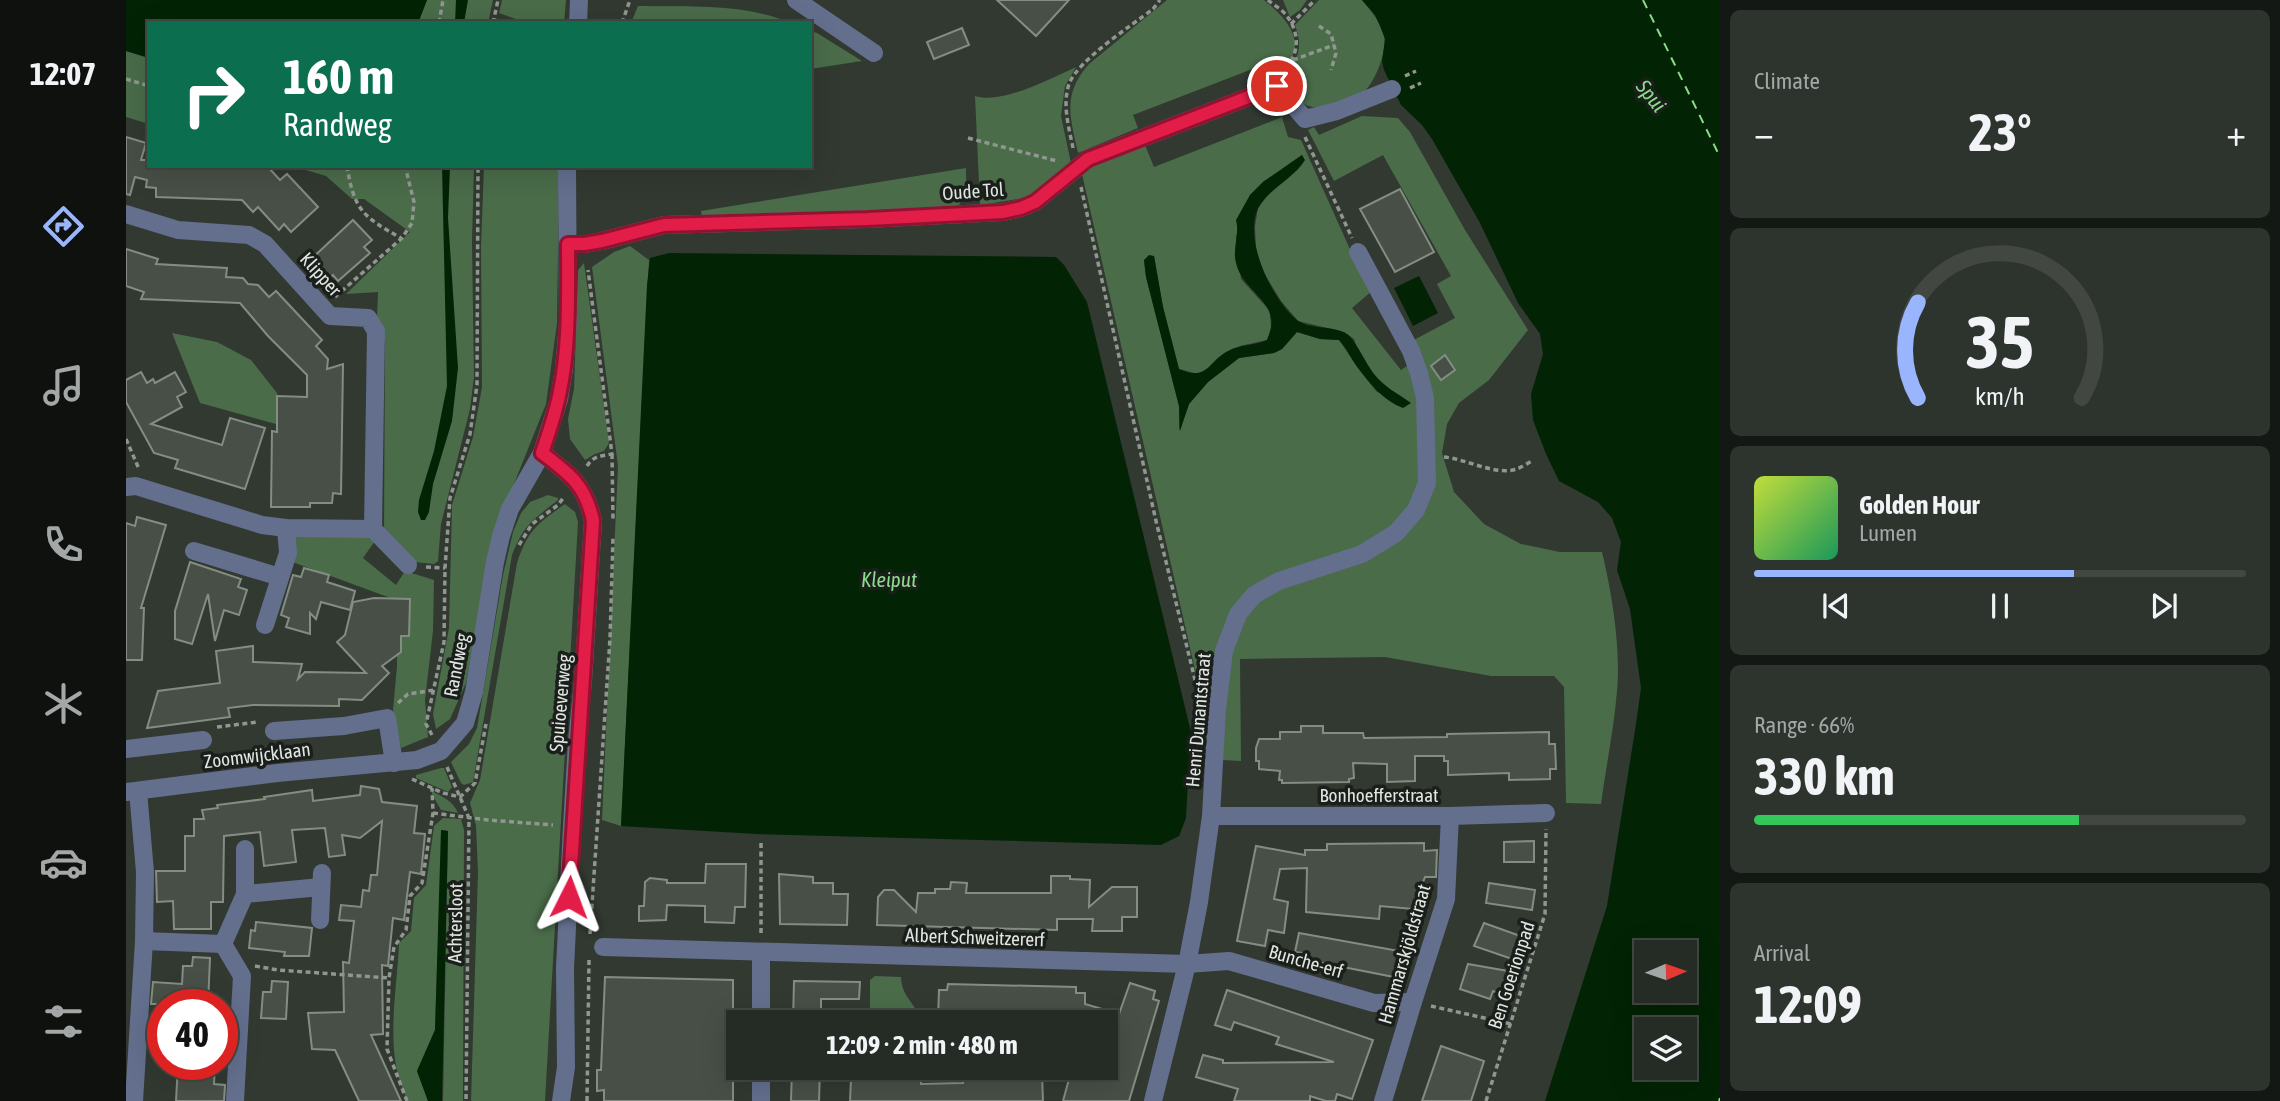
<!DOCTYPE html>
<html lang="en">
<head>
<meta charset="utf-8">
<style>
	body { margin:0; font-family:"Asap Condensed",sans-serif; background:#2d332d; color:#f1f3f6; height:100vh; display:flex; flex-direction:column; font-size:26px; white-space:nowrap }
	* { box-sizing:border-box; margin:0 }
	p { font-size:23px; color:#a3a7a7 }
	.icon { flex:none; width:38px; height:38px; fill:none; stroke:currentColor; stroke-width:2; stroke-linecap:round; stroke-linejoin:round }
	.map { position:relative; flex:1; overflow:hidden }
	.side { display:flex; flex-direction:column; gap:10px; padding:10px; background:#141814; width:560px }
	.side>* { flex:none }
	.hud { position:absolute; left:21px; top:21px; width:665px; height:147px; border-radius:0px; box-shadow:0 7px 28px #0002,0 0 0 2px #424742; background:#0b6e4f; color:#fff; overflow:hidden }
	.needle { width:46px; rotate:88deg }
	.tools { position:absolute; left:1508px; top:940px; display:grid; gap:14px }
	.tools a { display:grid; place-items:center; width:63px; height:63px; border-radius:0px; background:#252b25; box-shadow:0 7px 28px #0002,0 0 0 2px #424742; font-size:35px }
	.speed { position:absolute; left:21px; top:989px; display:flex; gap:14px; font-size:35px; font-weight:700; text-align:center }
	.speed>* { display:grid; place-content:center; width:91px; height:91px; border-radius:50%; background:#252b25; box-shadow:0 7px 28px #0002,0 0 0 2px #424742; line-height:1 }
	.speed .limit { border:10px solid #d22; background:#fff; color:#111 }
	.pin { position:absolute; display:grid; place-items:center; width:60px; height:60px; color:#fff; margin:-30px; border:4px solid #fff; border-radius:50%; box-shadow:0 2px 7px #0007 }
	.me { position:absolute; width:77px; margin:-38px; rotate:3deg; stroke-linejoin:round; filter:drop-shadow(0 0 5px #0008) }
	.turn { display:flex; align-items:center; gap:24px; height:147px; padding:0 21px; font-size:32px }
	.turn .icon { width:91px; height:91px; stroke-width:2.5 }
	.turn b { display:block; font-size:49px; line-height:60px }
	.big { font-size:52px; font-weight:700; line-height:1.1 }
	.side .card { flex:1; display:flex; flex-direction:column; justify-content:center; gap:10px; min-width:0; padding:0 24px; border-radius:10px; background:#2d332d }
	.side .dial { align-items:center; gap:0 }
	.dial svg { height:182px; overflow:visible; fill:none; stroke:#424742; stroke-width:7; stroke-linecap:round; text-anchor:middle }
	.dial text { fill:#f1f3f6; stroke:none }
	.song { display:flex; align-items:center; gap:21px }
	.cover { width:84px; height:84px; border-radius:10px; background:linear-gradient(135deg,hsl(70 70% 55%),hsl(150 70% 35%)) }
	.played { height:7px; border-radius:4px; background:linear-gradient(90deg,#99b5fd 65%,#424742 65%) }
	.keys { display:flex; justify-content:space-around; direction:ltr }
	.heat { display:flex; justify-content:space-between; align-items:center; font-size:38px; direction:ltr }
	.charge { height:10px; border-radius:5px; background:linear-gradient(90deg,#34c759 66%,#424742 0) }
	.trip { position:absolute; left:600px; top:1010px; width:392px; height:70px; border-radius:0px; background:#252b25; box-shadow:0 7px 28px #0002,0 0 0 2px #424742; font-weight:700; line-height:70px; text-align:center }
	main { display:flex; flex:1; min-height:0 }
	.dock { display:flex; flex-direction:column; width:126px; justify-content:space-around; align-items:center; background:#0f110f; color:#a3a7a7 }
	.dock .icon { width:49px; height:49px }
	.dock .selected { color:#99b5fd }
	.dock b { font-size:32px; color:#f1f3f6 }
	.map>svg:first-child { display:block }
</style>
</head>
<body>
<main>
<nav class="dock">
<b>12:07</b>
<svg class="icon selected" aria-label="directions" viewBox="0 0 24 24"><path d="M12 3l9 9-9 9-9-9zM9 14v-3h6M13 9l2 2-2 2"/></svg>
<svg class="icon" aria-label="music" viewBox="0 0 24 24"><path d="M9 18V5l10-2v13"/><circle cx="6" cy="18" r="3"/><circle cx="16" cy="16" r="3"/></svg>
<svg class="icon" aria-label="phone" viewBox="0 0 24 24"><path d="M5 4h4l2 5-3 2q2 4 5 5l2-3 5 2v4C11 20 4 13 5 4z"/></svg>
<svg class="icon" aria-label="climate" viewBox="0 0 24 24"><path d="M12 3v18M4 7l16 10M4 17L20 7"/></svg>
<svg class="icon" aria-label="car" viewBox="0 0 24 24"><path d="M5 17H2v-5l4-1 3-4h7l3 4 3 1v5h-3M9 17h6M6 11h13"/><circle cx="7" cy="17" r="2"/><circle cx="17" cy="17" r="2"/></svg>
<svg class="icon" aria-label="filters" viewBox="0 0 24 24"><path d="M4 7h16M4 17h16"/><circle cx="9" cy="7" r="2"/><circle cx="15" cy="17" r="2"/></svg>
</nav>
<div class="map">
<svg width="1594" height="1101" viewBox="0 0 1594 1101">
	<rect width="100%" height="100%" fill="#313931"/>
	<g fill="#4a6c49" fill-rule="evenodd">
		<path d="M301 0H367L362 23H292Z"/>
		<path d="M376 0H440L438 23H401L373 13Z"/>
		<path d="M1041 0H1138C1154 13 1179 36 1165 59 1162 63 1156 67 1152 71L1147 61 1007 115 1012 128 952 153C944 117 936 94 963 64Z"/>
		<path d="M1157 0H1181L1174 10 1164 17Z"/>
		<path d="M1193 0H1236C1245 11 1255 22 1258 36 1262 50 1249 81 1239 91 1235 95 1225 97 1219 99 1192 111 1177 113 1161 84L1168 80 1164 69C1175 55 1175 41 1169 25Z"/>
		<path d="M512 6C563 7 618 3 665 23H505Z"/>
		<path d="M684 31 691 33 736 61 684 69Z"/>
		<path d="M0 51 23 58V124L0 117Z"/>
		<path d="M950 67 939 86 935 116 945 163 904 197 854 205 849 96C875 105 926 78 950 67Z"/>
		<path d="M1236 116 1272 118 1284 132 1339 230 1402 330 1363 380 1333 403 1321 424 1316 453 1328 492 1358 524 1395 544 1434 552H1476C1486 593 1495 649 1491 691 1488 729 1480 766 1475 804L1440 803 1438 687 1428 676H1365L1259 657 1114 659 1115 761 1096 760 1103 653 1121 612 1147 590 1218 567 1303 498 1286 341 1329 318 1311 284 1325 276 1257 155 1208 181 1182 130 1188 127 1193 135Z"/>
		<path d="M1156 117 1162 137 1175 140 1227 256 1246 291 1226 308 1275 370 1284 364 1294 406 1295 483 1287 504 1251 540 1128 588 1087 694 1079 695 1070 674 956 174 961 168 1019 145 1028 167ZM1176 155 1157 181 1144 192 1132 208 1129 226 1130 252 1136 270 1155 301 1172 321 1218 332 1228 339 1232 351 1249 376 1259 386 1285 403 1251 392 1232 368 1213 340 1194 339 1171 332 1156 349 1148 353 1113 358 1082 382 1063 404 1053 431V406L1020 277 1018 260 1028 256 1037 307 1053 369 1072 374 1079 372 1114 346 1141 340 1145 328 1144 311 1115 279 1110 237 1124 195 1137 182Z"/>
		<path d="M166 166H348L346 242 348 377 344 409 315 524 312 561 308 564 289 562 258 533 259 342 251 318 252 292 220 294 284 232 238 199H226L200 176Z"/>
		<path d="M358 166H433L431 323 420 404 367 536 340 683 324 719 310 729 307 714 323 628 326 505 347 437 356 387 355 246Z"/>
		<path d="M840 168C840 187 843 199 826 211L576 217 575 211Z"/>
		<path d="M504 246 523 260 495 826 476 820 492 466 466 267 488 252Z"/>
		<path d="M458 263 483 443 478 451 469 454 459 460 444 439 442 419 448 389 452 270Z"/>
		<path d="M46 333 91 342 125 360 151 393 157 426 74 403Z"/>
		<path d="M422 495 432 498V500C406 521 399 523 386 555L347 782 338 785 335 783 325 762 343 744 351 728 377 575 387 532 395 513 404 502Z"/>
		<path d="M439 504 449 512 452 522 419 1101H345L352 872 350 826 344 803 354 780 391 563C402 530 411 524 439 504Z"/>
		<path d="M168 534 242 535 249 541 237 558 270 585 279 571 308 580 307 631 299 700 302 737 275 748 267 710 271 666 270 600 161 560Z"/>
		<path d="M315 768H318L326 787 322 792 290 778V775Z"/>
		<path d="M306 791C317 797 327 801 332 813L315 810 306 794Z"/>
		<path d="M317 818 335 819 338 830 337 1101H317L322 831 316 830 309 1030 291 1071 302 1101H282C257 1055 271 994 273 943L285 931 288 898 300 885 308 826Z"/>
		<path d="M749 976 775 977C776 1000 791 1001 793 1022H744V980Z"/>
	</g>
	<g fill="#032305" fill-rule="evenodd">
		<path d="M0 0H301L292 23H23V58L0 51Z"/>
		<path d="M330 0H342L338 23H329Z"/>
		<path d="M1236 0H1594V1101H1419L1481 906 1510 724 1515 688 1504 609 1491 570 1495 542 1486 518 1472 502 1433 481 1420 454 1407 420 1405 394 1417 354 1414 334 1392 303 1354 223 1306 139 1296 125 1275 105 1258 70 1256 61 1259 39 1254 26 1249 15ZM1521 952H1559V990H1521ZM1521 1029H1559V1068H1521Z"/>
		<path d="M1176 155 1179 160C1168 178 1147 186 1134 205 1115 235 1145 299 1171 320 1184 330 1207 325 1221 334 1229 339 1240 364 1248 374 1257 386 1272 394 1285 403L1277 408C1258 401 1244 384 1232 368 1225 359 1221 348 1213 340L1194 339 1171 332 1156 349 1148 353 1113 358 1082 382 1063 404 1054 431 1053 406 1020 277 1018 260 1023 255 1028 256 1037 307 1053 369C1082 382 1082 361 1102 351 1114 344 1128 346 1141 340 1159 302 1117 294 1110 263 1106 248 1114 234 1110 220L1124 195 1137 182Z"/>
		<path d="M316 166H324L322 218 332 368 326 421 307 484 303 512 299 520H295L292 512 293 500 308 451 321 386Z"/>
		<path d="M543 253 930 257 938 265 961 302 1070 753 1063 762 1060 818 1053 836 1035 845 630 834 495 826 521 285 524 258Z"/>
		<path d="M1293 276 1312 313 1287 326 1268 288Z"/>
		<path d="M315 830 322 831 316 1101H302L291 1071 309 1030Z"/>
	</g>
	<g fill="none" stroke-linecap="round" stroke-linejoin="round">
		<g stroke="#8adc89" stroke-width="2" stroke-dasharray="9 7" stroke-linecap="butt">
			<path d="M1517 0 1594 157"/>
			<path d="M1593 1101 1594 1098"/>
		</g>
	</g>
	<g fill="#474f46" stroke="#848d83" stroke-width="2">
		<path d="M871 0H943L910 36Z"/>
		<path d="M836 28 843 45 808 59 801 42Z"/>
		<path d="M0 137 20 143 15 160H23V166L142 167 154 180 161 174 192 207 165 232 158 224 153 230 132 207 127 212 116 200 30 197V188L20 187 21 180 9 177 4 195 0 194Z"/>
		<path d="M1274 189 1308 252 1269 272 1234 209Z"/>
		<path d="M227 220 246 240 238 247 244 253 212 281 207 275 200 282 182 262Z"/>
		<path d="M0 249 32 259 30 264 101 268 100 277 117 278 122 284 132 285 143 297 150 291 196 340 190 346 202 359 201 369 217 364 215 494 207 493 206 503H184V507H145L146 431 151 432V396L181 397V375L142 336 114 303 15 299 18 292 0 286Z"/>
		<path d="M1319 355 1329 370 1315 380 1305 366Z"/>
		<path d="M15 372 21 383 27 379 29 383 49 372 60 392 51 397 56 407 25 424 96 445 104 418 139 428 119 489 49 468 52 460 28 453 0 402V380Z"/>
		<path d="M11 517 40 525 15 608H18L16 660H0V523L9 526Z"/>
		<path d="M64 562 115 579 112 587 121 590 113 615 98 610 89 641 82 594 66 644 49 639V611Z"/>
		<path d="M178 568 203 575 201 582 229 591 224 610 195 602 190 619 184 613V634L160 627 163 618 155 615 167 575 175 577Z"/>
		<path d="M248 598 284 599 283 636H275V652L256 666 263 673 236 700 213 699V706L127 705 102 708 104 717 21 728 32 691 94 683 90 651 127 646V662L176 664 172 679 179 672 240 673 211 642 219 635 227 602Z"/>
		<path d="M1175 726H1197V733H1237L1238 738 1321 737V734L1423 732V744H1429L1430 769H1424V779L1383 780V773L1322 775V761H1318V756H1289V781L1261 782V764L1227 763 1228 778 1223 779V782L1156 783V780H1153L1154 771 1133 769V761H1130V748L1133 739H1154V732H1175Z"/>
		<path d="M235 786 253 789 256 802 291 806 288 833 299 834 295 874 284 872 278 920 267 918 262 966 256 965 257 1034 245 1035 275 1101H233L209 1050 186 1049 182 1013 218 1012 217 962 223 963 228 921 213 920 215 905 235 907 237 890 243 891 245 875H251L256 821 234 838 216 835 219 855 203 857 199 828 166 830 170 862 138 866 134 832 98 836 97 902H85V929H48L47 901 31 902 30 871H59V836H68V819H78L76 810 92 808 91 805 139 799 138 797 186 790 187 801 234 795Z"/>
		<path d="M1408 841V862H1378V842Z"/>
		<path d="M1298 843V851L1311 850 1310 877H1299L1287 909 1254 906 1253 919 1180 912 1181 868 1154 869 1148 899 1162 902 1158 933 1142 930 1139 946 1111 941 1130 846 1179 855V850H1201V844Z"/>
		<path d="M580 864H620L619 907H609L608 923 579 922V906L541 905 540 920 513 921V906H518L519 882 524 878 541 880V883H579Z"/>
		<path d="M653 874 687 877V883H707V894H722L721 925 654 924Z"/>
		<path d="M925 876H944V879L964 880 963 907 986 887H1011V917H996V931H966L967 919H931V930L751 925 752 897 758 890H768L790 912 792 893H809V889H824L825 882 841 883 840 893H925Z"/>
		<path d="M1363 883 1409 890 1406 910 1360 903Z"/>
		<path d="M130 922 186 928 183 956H158L159 952 123 948 125 930 129 931Z"/>
		<path d="M1358 923 1400 938 1392 961 1348 946Z"/>
		<path d="M1173 933 1273 951 1268 977 1176 959 1177 953 1169 952Z"/>
		<path d="M67 957 84 958 82 1004H25L27 982 56 984 57 966H66Z"/>
		<path d="M1342 964 1388 972 1380 996 1367 991 1364 999 1334 989Z"/>
		<path d="M479 977 607 980V1101H478V1090L471 1091V1070H475Z"/>
		<path d="M146 981 162 982 160 1019 135 1018 137 992H145Z"/>
		<path d="M668 981 734 982 733 999H695V1022H667Z"/>
		<path d="M1004 983 1029 991 1027 999 1033 1001 1003 1101H937L946 1068 975 1076 977 1068H980V1058L990 1022H949V1015L917 1014V1022H869V1013H837V1020L812 1019 813 990H821L822 984 950 987V993H959V1004L993 1014Z"/>
		<path d="M1101 990 1247 1040 1226 1099 1211 1094 1209 1101H1200L1184 1096V1101H1108L1112 1089 1070 1077 1077 1055 1097 1060V1063L1208 1062 1150 1044 1153 1037 1108 1022 1105 1030 1089 1025Z"/>
		<path d="M1315 1046 1358 1061 1345 1101H1296Z"/>
		<path d="M52 1064H89L88 1084 99 1085 98 1101H50Z"/>
		<path d="M666 1068H694L693 1101H665Z"/>
		<path d="M916 1075 917 1101H724L725 1079 795 1078V1084L837 1083V1076Z"/>
	</g>
	<g fill="none" stroke-linecap="round" stroke-linejoin="round">
		<g stroke="#909690" stroke-width="3.5" stroke-dasharray="5 3.5" stroke-linecap="butt">
			<path d="M1142 0C1147 5 1156 9 1160 15 1174 32 1174 55 1158 69"/>
			<path d="M368 20 381 23"/>
			<path d="M313 23 317 0"/>
			<path d="M367 23 372 0"/>
			<path d="M496 23 504 0"/>
			<path d="M1165 24 1189 0"/>
			<path d="M1193 26 1205 34 1210 53 1205 70"/>
			<path d="M1167 60 1208 45"/>
			<path d="M1279 76 1290 71"/>
			<path d="M0 79 23 86"/>
			<path d="M1284 88 1295 83"/>
			<path d="M1179 137 1226 238"/>
			<path d="M842 138 931 161"/>
			<path d="M947 148C943 128 936 105 943 84 952 60 1005 26 1027 9L1034 0"/>
			<path d="M221 166C228 210 237 217 275 238"/>
			<path d="M955 187 1030 521 1071 688 1075 693"/>
			<path d="M209 297 276 238 286 223 288 202 279 166"/>
			<path d="M0 439 13 469"/>
			<path d="M486 454 487 519"/>
			<path d="M1318 457C1341 459 1369 476 1391 469 1396 467 1402 463 1406 461"/>
			<path d="M461 466C467 456 475 456 486 454L462 270"/>
			<path d="M393 545 406 524 432 505 438 497"/>
			<path d="M300 567 319 568"/>
			<path d="M272 703 282 694 308 690"/>
			<path d="M91 727 132 722"/>
			<path d="M306 735 300 724 318 642 319 568 324 498 344 434 351 385 352 166"/>
			<path d="M321 767 343 818 340 1101"/>
			<path d="M286 779 317 793 334 797 349 783 360 724"/>
			<path d="M307 813 362 820 427 825"/>
			<path d="M635 933V841"/>
			<path d="M464 934 484 639 487 537"/>
			<path d="M129 966 152 970 263 978"/>
			<path d="M1305 1006 1385 1024"/>
			<path d="M281 1101 261 1049 263 978 268 947 280 930 284 896 296 883 307 813 306 788"/>
			<path d="M461 1101 463 960"/>
			<path d="M1360 1101 1419 914 1420 829"/>
		</g>
		<g stroke="#636f8d" stroke-width="18">
			<path d="M670 0 748 53"/>
			<path d="M452 23 453 0"/>
			<path d="M0 214 52 230 123 235 139 244 204 316 242 318 250 331 247 529 282 565"/>
			<path d="M442 244H459L476 241 538 225 742 219 877 212 895 208 909 202 962 159 1151 86 1179 119 1211 111 1266 89"/>
			<path d="M416 453C444 474 460 486 467 521L457 681 451 742 446 826 439 968 440 1067 435 1101"/>
			<path d="M0 487 10 486 136 525 160 528 247 529"/>
			<path d="M68 551 154 577"/>
			<path d="M139 625 162 553 160 528"/>
			<path d="M148 731 218 726 261 718 268 763"/>
			<path d="M0 749 77 740"/>
			<path d="M0 792 151 773 291 760 315 751 339 723 348 692 369 562 375 536 384 509 416 453 433 399 438 369 442 323 441 166"/>
			<path d="M1085 816H1324L1420 813"/>
			<path d="M119 849V894L195 887"/>
			<path d="M194 920 196 873"/>
			<path d="M18 941 97 944"/>
			<path d="M477 947 1061 964 1103 961 1248 1003 1287 1002"/>
			<path d="M635 1022V952"/>
			<path d="M8 1101 18 941 19 872 12 791"/>
			<path d="M109 1101 116 976 97 944 119 894"/>
			<path d="M635 1101V1068"/>
			<path d="M1027 1101 1061 964 1073 902 1085 816 1091 710 1098 651 1112 614 1128 595 1153 581 1236 554 1270 533 1290 510 1301 483 1299 398 1293 373 1285 351 1232 252"/>
			<path d="M1257 1101 1287 1002 1320 899 1324 816"/>
		</g>
	</g>
	<g fill="none" stroke-linecap="round" stroke-linejoin="round">
		<defs>
			<path id="route" d="M443 897 467 521C460 486 444 474 416 453 422 435 429 415 433 396 444 346 442 295 442 244H458L476 241 538 225 742 219 877 212 895 208 909 202 962 159 1151 86"/>
		</defs>
		<use href="#route" stroke="#92132f" stroke-width="18"/>
		<use href="#route" stroke="#e11d48" stroke-width="12"/>
	</g>
	<g text-anchor="middle" stroke-width="7" stroke-linejoin="round" paint-order="stroke">
		<g font-size="19" fill="#e1e6e1" stroke="#1b1f1b">
			<text transform="translate(847 191) rotate(-4)" y="7">Oude Tol</text>
			<text transform="translate(195 274) rotate(48)" y="7">Klipper</text>
			<text transform="translate(330 665) rotate(-79)" y="7">Randweg</text>
			<text transform="translate(434 703) rotate(-85)" y="7">Spuioeverweg</text>
			<text transform="translate(1072 720) rotate(-85)" y="7">Henri Dunantstraat</text>
			<text transform="translate(131 755) rotate(-7)" y="7">Zoomwijcklaan</text>
			<text x="1253" y="802">Bonhoefferstraat</text>
			<text transform="translate(329 923) rotate(-89)" y="7">Achtersloot</text>
			<text transform="translate(849 937) rotate(2)" y="7">Albert Schweitzererf</text>
			<text transform="translate(1278 954) rotate(-74)" y="7">Hammarskjöldstraat</text>
			<text transform="translate(1180 961) rotate(16)" y="7">Bunche-erf</text>
			<text transform="translate(1385 975) rotate(-72)" y="7">Ben Goerionpad</text>
		</g>
		<g font-size="21" font-style="italic" fill="#8adc89" stroke="#1b1f1b">
			<text transform="translate(1525 96) rotate(52)" y="7">Spui</text>
			<text x="763" y="587">Kleiput</text>
		</g>
	</g>
</svg>
<div class="tools">
<a><svg class="needle" viewBox="-14 -14 28 28"><path d="M0-13l5 13h-10z" fill="#e53935"/><path d="M0 13l5-13h-10z" fill="#a3a7a7"/></svg></a>
<a><svg class="icon" aria-label="layers" viewBox="0 0 24 24"><path d="M12 4l9 5-9 5-9-5zM3 14l9 5 9-5"/></svg></a>
</div>
<div class="speed"><div class="limit">40</div></div>
<div class="pin" style="left:1151px;top:86px;background:#d93025"><svg class="icon" aria-label="arrive" viewBox="0 0 24 24"><path d="M6 21V4h12l-3 4 3 4H6"/></svg></div>
<svg class="me" style="left:443px;top:897px" viewBox="-20 -20 40 40"><path d="M0-17L14 15 0 8-14 15z" fill="#e11d48" stroke="#fff" stroke-width="4"/></svg>
<div class="trip">12:09 · 2 min · 480 m</div>
<div class="hud">
<div class="turn"><svg class="icon" aria-label="right" viewBox="0 0 24 24"><path d="M7 20v-9h11M14 6l5 5-5 5"/></svg><div><b>160 m</b>Randweg</div></div>
</div>
</div>
<section class="side">
<div class="card"><p>Climate</p>
<div class="heat"><a>−</a><b class="big">23°</b><a>+</a></div>
</div>
<div class="card dial"><svg viewBox="0 0 100 80">
<path d="M14 69A42 42 0 1 1 86 69"/>
<path d="M14 69A42 42 0 0 1 14 27" stroke="#99b5fd"/>
<text x="50" y="56" font-size="32" font-weight="700">35</text>
<text x="50" y="72" font-size="11">km/h</text>
</svg></div>
<div class="card">
<div class="song"><i class="cover"></i><div><b>Golden Hour</b><p>Lumen</p></div></div>
<div class="played"></div>
<div class="keys"><svg class="icon" aria-label="previous" viewBox="0 0 24 24"><path d="M18 5L8 12l10 7zM5 5v14"/></svg><svg class="icon" aria-label="pause" viewBox="0 0 24 24"><path d="M8 5v14M16 5v14"/></svg><svg class="icon" aria-label="next" viewBox="0 0 24 24"><path d="M6 5l10 7-10 7zM19 5v14"/></svg></div>
</div>
<div class="card"><p>Range · 66%</p><b class="big">330 km</b><div class="charge"></div></div>
<div class="card"><p>Arrival</p><b class="big">12:09</b></div>
</section>
</main>
</body>
</html>
